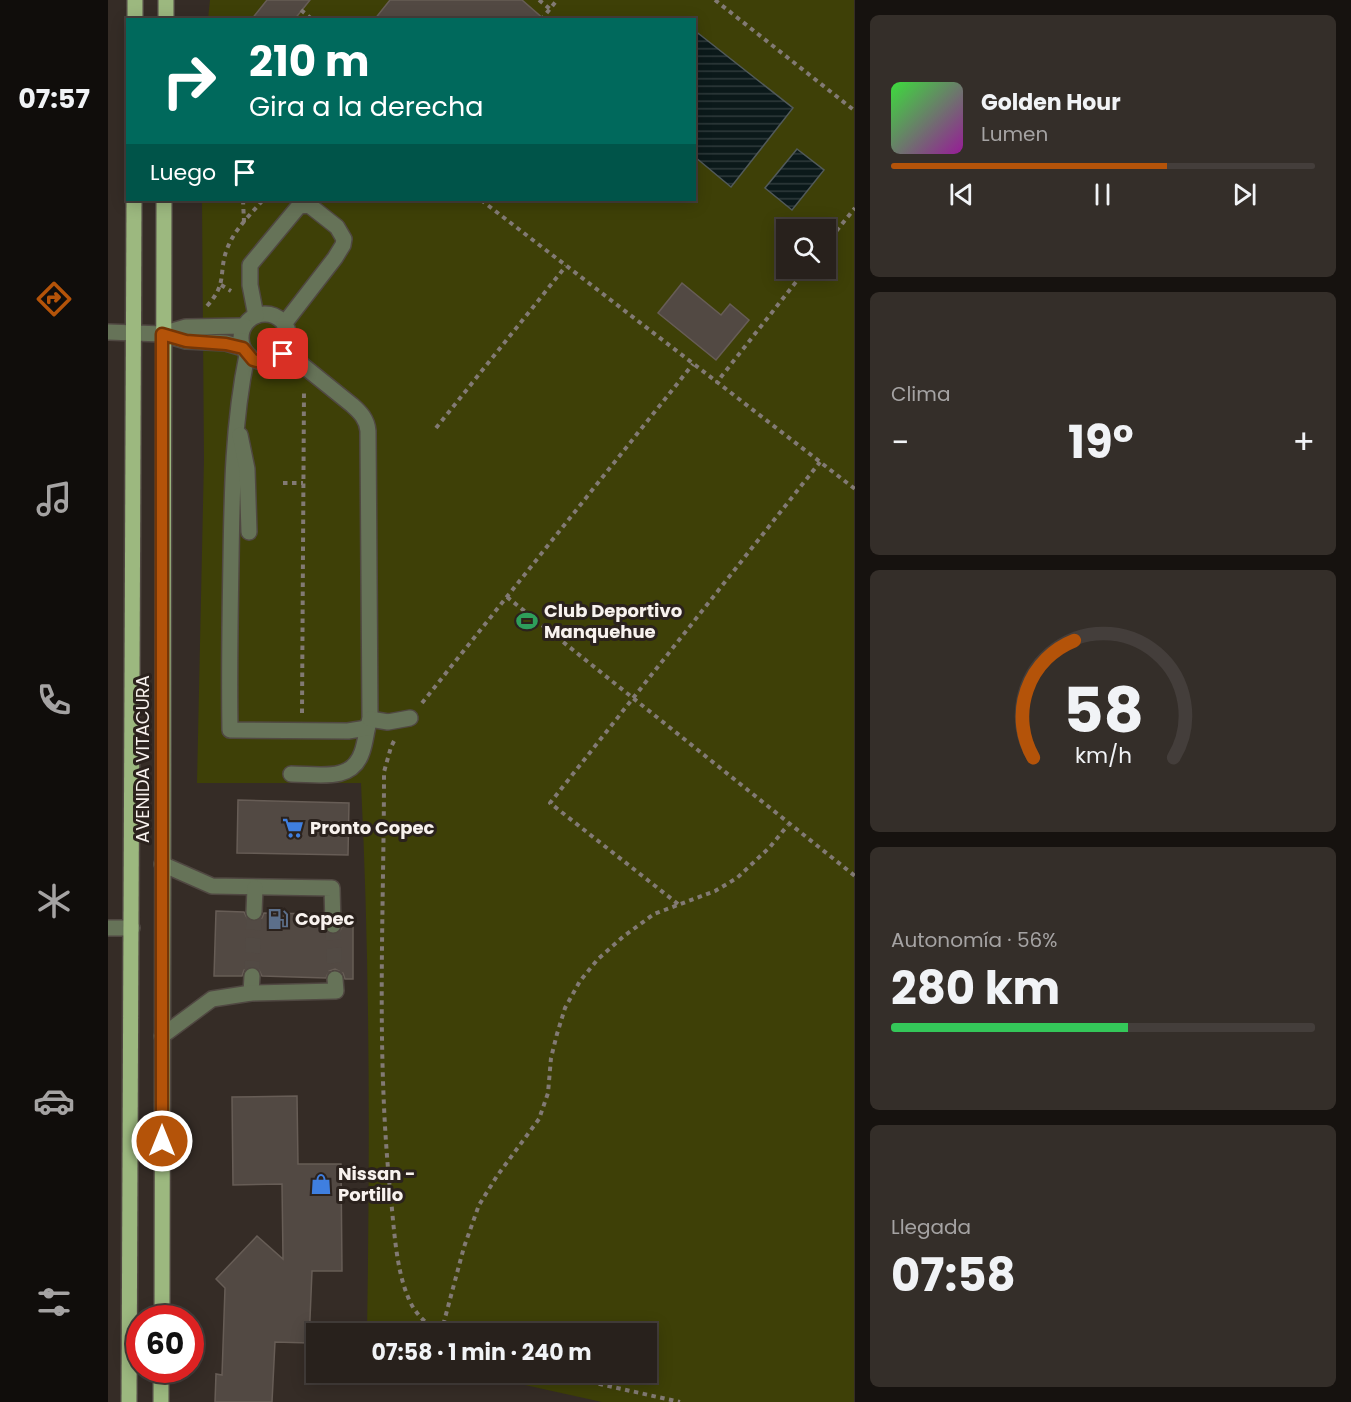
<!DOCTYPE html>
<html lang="es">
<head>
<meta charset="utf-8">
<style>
	body { margin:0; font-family:Poppins,sans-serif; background:#342e29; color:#f1f3f6; height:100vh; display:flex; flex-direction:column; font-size:22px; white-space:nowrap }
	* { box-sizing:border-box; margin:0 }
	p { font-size:20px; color:#a5a3a3 }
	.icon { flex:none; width:33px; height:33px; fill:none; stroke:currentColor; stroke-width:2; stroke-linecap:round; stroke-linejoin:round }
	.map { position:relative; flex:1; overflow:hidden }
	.panel { display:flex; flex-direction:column; gap:15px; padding:15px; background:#16120f; width:496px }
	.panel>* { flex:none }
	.top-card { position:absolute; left:18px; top:18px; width:570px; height:183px; border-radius:0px; box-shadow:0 3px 15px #0003,0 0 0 2px #443e3b; background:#00695c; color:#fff; overflow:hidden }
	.fabs { position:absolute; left:668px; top:219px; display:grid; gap:12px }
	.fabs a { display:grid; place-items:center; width:60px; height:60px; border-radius:0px; background:#28211c; box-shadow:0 3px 15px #0003,0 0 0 2px #443e3b; font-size:30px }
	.speed { position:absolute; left:18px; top:1305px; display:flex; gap:12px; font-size:30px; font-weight:700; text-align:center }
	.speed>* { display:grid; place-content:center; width:78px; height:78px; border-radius:50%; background:#28211c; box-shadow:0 3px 15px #0003,0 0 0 2px #443e3b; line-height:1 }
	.speed .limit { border:9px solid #d22; background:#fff; color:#111 }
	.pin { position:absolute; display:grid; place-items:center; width:51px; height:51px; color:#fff; margin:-26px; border-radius:12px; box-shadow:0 3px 9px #0006 }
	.me { position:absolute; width:66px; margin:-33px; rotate:0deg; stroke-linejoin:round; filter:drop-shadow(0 0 4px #0008) }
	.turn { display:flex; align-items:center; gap:21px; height:126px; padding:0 24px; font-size:27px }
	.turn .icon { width:78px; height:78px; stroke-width:2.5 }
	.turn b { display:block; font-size:42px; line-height:51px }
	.then { display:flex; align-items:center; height:57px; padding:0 24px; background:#0003; gap:12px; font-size:22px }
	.big { font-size:45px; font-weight:700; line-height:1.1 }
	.panel .widget { flex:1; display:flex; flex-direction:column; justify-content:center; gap:9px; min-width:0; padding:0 21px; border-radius:9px; background:#342e29 }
	.panel .dial { align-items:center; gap:0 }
	.dial svg { height:156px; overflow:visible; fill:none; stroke:#443e3b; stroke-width:7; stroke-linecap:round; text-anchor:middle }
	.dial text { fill:#f1f3f6; stroke:none }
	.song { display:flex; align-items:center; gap:18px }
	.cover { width:72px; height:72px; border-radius:9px; background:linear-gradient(135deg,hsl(120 70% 55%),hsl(300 70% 35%)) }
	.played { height:6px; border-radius:3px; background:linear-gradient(90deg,#b45309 65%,#443e3b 65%) }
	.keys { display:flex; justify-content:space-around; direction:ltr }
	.heat { display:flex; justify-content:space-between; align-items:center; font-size:33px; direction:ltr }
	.charge { height:9px; border-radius:4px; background:linear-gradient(90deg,#34c759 56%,#443e3b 0) }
	.trip { position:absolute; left:198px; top:1323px; width:351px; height:60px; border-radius:0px; background:#28211c; box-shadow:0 3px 15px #0003,0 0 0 2px #443e3b; font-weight:700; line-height:60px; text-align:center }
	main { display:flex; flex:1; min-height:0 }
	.tabs { display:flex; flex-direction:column; width:108px; justify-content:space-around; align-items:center; background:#100d0b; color:#a5a3a3 }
	.tabs .icon { width:42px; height:42px }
	.tabs .on { color:#b45309 }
	.tabs b { font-size:27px; color:#f1f3f6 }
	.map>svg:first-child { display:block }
</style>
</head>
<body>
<main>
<nav class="tabs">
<b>07:57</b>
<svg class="icon on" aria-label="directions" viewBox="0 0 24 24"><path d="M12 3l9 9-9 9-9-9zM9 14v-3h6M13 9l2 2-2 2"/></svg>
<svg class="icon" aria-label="music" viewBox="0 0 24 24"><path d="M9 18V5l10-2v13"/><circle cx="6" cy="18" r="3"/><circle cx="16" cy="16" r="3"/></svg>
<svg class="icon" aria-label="phone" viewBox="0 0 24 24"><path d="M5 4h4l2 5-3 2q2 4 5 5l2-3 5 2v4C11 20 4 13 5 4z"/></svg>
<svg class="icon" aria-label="climate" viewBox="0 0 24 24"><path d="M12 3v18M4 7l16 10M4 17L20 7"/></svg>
<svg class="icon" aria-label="car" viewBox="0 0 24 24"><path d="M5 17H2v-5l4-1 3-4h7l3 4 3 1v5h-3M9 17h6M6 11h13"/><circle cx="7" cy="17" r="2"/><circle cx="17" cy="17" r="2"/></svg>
<svg class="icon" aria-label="filters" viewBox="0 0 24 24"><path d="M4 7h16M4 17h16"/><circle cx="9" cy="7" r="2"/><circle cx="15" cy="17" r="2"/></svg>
</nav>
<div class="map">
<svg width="747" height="1402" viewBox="0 0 747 1402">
	<defs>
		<pattern id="water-rules" width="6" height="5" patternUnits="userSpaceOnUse" patternTransform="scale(1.5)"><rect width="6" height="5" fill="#0b191a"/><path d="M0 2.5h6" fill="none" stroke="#2f3b3c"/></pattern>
	</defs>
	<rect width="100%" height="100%" fill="#352c26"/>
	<path fill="#3e4007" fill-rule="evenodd" d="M102 0H746V1402H494L363 1373 538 1372V1334L259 1333C262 1150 262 966 253 783H89L96 459 94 200H586V20L100 19ZM678 230H717V268H678Z"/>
	<g fill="url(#water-rules)" stroke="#525a5a" stroke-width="1.5">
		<path d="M586 30 685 108 623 187 587 157Z"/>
		<path d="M689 149 716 170 684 210 657 188Z"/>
	</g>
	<g fill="#524943" stroke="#675d56" stroke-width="1.5">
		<path d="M159 0H202L186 20H143Z"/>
		<path d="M282 0H414L437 20H266Z"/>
		<path d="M574 283 613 315 622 304 641 320 608 360 550 313Z"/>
		<path d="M130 800 241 803 240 855 129 853Z"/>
		<path d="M108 911 136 912 140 920 146 922 154 918 156 913 213 914V925H215L220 933 225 935 231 933 235 925H245V979H237L235 973 227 969 221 971 218 978 154 976 150 968 144 966 136 970 134 976H106Z"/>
		<path d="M189 1096 190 1164H233L234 1271H204L201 1343 167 1342 164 1402H107L108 1374 114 1375 117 1288 108 1279 149 1236 175 1259 174 1184 125 1185 124 1097Z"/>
	</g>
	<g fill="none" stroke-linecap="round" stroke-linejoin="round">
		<g stroke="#524a44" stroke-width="15" stroke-dasharray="15 8" stroke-linecap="butt">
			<path d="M225 925 227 979"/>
			<path d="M144 976 146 912"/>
		</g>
		<defs>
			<g id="minor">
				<circle cx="157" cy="338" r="24"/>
				<path d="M148 316 142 285V265L191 206 201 205 229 227 236 239 235 245 227 258 176 324"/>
				<path d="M0 332 54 334 78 341 118 343 135 348"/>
				<path d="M54 334 78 327 136 326"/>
				<path d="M177 351 244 405C252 412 259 419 260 431L262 719C258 730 258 741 254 752 244 783 210 774 183 774"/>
				<path d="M139 355C125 423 124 491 123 560 122 617 121 673 122 730L240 731 259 728"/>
				<path d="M132 435 139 469 141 532"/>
				<path d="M262 719 280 722 302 718"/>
				<path d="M54 864 104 886 224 888 225 925"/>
				<path d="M146 912 147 888"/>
				<path d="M0 928H24"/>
				<path d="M143 993 144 976"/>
				<path d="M54 1036 104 999 143 993 228 991 227 979"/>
			</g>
			<g id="major">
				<path d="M27 20V0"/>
				<path d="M58 20V0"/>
				<path d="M54 1318 56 200"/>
				<path d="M21 1402 26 200"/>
				<path d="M53 1402V1370"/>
			</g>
		</defs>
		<use href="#minor" stroke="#504842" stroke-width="18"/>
		<use href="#major" stroke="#504842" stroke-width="18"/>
		<g stroke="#827a74" stroke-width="4" stroke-dasharray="4.5 4.5" stroke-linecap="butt">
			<path d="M431 0 442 9"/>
			<path d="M607 0 747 111"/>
			<path d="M193 10 205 20"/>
			<path d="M433 20 449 0"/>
			<path d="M135 200 136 222"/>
			<path d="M373 200 609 382"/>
			<path d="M717 245 747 208"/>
			<path d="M699 268 609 382 747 489"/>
			<path d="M113 285 123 291"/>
			<path d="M99 306C120 283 110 273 119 249 126 230 142 215 155 200"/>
			<path d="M328 428 458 266"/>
			<path d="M175 483H195"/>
			<path d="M399 597 747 876"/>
			<path d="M314 703 585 364"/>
			<path d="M194 713 196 390"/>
			<path d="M286 741 283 747 276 772C276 911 268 1051 282 1190 286 1224 287 1266 300 1297 306 1313 319 1325 333 1334"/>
			<path d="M570 904 442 803 712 462"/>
			<path d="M333 1333 356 1247 371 1205 389 1176 431 1119 440 1093 443 1058 449 1034 457 1008 472 981 490 959 516 936 546 914 607 891 629 878 662 847 680 825"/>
			<path d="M438 1372 572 1402"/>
		</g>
		<use href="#minor" stroke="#667358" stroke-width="15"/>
		<use href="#major" stroke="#9cb87f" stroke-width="15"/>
	</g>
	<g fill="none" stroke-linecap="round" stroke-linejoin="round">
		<defs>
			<path id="route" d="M54 1141V334L78 341 118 344 135 348 145 360 153 362 169 359 175 354"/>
		</defs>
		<use href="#route" stroke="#753606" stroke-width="15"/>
		<use href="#route" stroke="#b45309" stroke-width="10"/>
	</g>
	<defs>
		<symbol id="stadium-bare" viewBox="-9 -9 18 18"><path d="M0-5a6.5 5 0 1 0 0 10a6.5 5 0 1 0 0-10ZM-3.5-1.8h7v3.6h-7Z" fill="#2e9e5b" stroke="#2b221d" stroke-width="2.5" paint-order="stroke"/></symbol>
		<symbol id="supermarket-bare" viewBox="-9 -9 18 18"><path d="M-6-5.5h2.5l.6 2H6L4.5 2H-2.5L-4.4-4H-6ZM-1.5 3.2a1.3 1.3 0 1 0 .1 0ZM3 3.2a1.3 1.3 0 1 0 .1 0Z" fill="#3f7fe0" stroke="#2b221d" stroke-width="2.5" paint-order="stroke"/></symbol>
		<symbol id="fuel-bare" viewBox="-9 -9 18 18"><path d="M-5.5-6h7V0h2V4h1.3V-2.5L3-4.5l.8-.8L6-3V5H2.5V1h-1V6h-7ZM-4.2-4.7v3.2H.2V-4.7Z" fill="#5c6f8a" stroke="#2b221d" stroke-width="2.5" paint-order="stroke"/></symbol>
		<symbol id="shop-bare" viewBox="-9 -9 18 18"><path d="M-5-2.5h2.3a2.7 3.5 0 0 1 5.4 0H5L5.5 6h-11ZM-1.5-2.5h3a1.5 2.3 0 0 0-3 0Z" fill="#3f7fe0" stroke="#2b221d" stroke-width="2.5" paint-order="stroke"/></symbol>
	</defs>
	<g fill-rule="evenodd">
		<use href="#stadium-bare" x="404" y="606" width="30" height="30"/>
		<use href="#supermarket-bare" x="170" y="813" width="30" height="30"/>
		<use href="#fuel-bare" x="155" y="904" width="30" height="30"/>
		<use href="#shop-bare" x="198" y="1169" width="30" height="30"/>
	</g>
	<g text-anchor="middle" stroke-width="6" stroke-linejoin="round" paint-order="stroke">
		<g font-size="18" font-weight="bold" fill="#f8f2ee" stroke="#2b221d" text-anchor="start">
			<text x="436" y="617">Club Deportivo<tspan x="436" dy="21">Manquehue</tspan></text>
			<text x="202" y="834">Pronto Copec</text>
			<text x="187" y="925">Copec</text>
			<text x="230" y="1180">Nissan -<tspan x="230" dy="21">Portillo</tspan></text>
		</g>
		<g font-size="18" fill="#f8f2ee" stroke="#2b221d">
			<text transform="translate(35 759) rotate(-90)" y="6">AVENIDA VITACURA</text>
		</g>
	</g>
</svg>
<div class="fabs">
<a><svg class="icon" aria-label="search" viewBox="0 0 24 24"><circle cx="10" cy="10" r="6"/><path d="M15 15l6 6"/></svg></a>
</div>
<div class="speed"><div class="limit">60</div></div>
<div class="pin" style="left:175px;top:354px;background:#d93025"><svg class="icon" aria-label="arrive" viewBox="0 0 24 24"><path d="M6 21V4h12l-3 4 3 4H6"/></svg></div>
<svg class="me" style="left:54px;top:1141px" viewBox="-20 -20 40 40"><circle r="17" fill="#b45309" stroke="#fff" stroke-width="3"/><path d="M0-11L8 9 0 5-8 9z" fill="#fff"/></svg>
<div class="trip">07:58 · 1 min · 240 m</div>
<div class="top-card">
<div class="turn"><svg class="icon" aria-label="right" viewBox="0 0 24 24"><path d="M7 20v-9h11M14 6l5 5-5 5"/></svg><div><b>210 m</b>Gira a la derecha</div></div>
<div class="then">Luego<svg class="icon" aria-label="arrive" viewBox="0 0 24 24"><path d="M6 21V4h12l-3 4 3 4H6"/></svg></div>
</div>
</div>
<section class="panel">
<div class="widget">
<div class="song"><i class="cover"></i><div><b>Golden Hour</b><p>Lumen</p></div></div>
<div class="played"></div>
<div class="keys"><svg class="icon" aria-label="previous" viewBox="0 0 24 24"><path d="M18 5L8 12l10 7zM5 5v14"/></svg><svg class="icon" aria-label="pause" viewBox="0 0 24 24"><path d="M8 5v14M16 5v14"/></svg><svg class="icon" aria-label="next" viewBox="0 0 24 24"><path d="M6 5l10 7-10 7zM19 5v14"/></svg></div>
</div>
<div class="widget"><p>Clima</p>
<div class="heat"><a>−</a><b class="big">19°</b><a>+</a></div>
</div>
<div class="widget dial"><svg viewBox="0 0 100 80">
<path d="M14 69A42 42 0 1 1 86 69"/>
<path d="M14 69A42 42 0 0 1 35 9" stroke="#b45309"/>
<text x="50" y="56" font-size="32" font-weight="700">58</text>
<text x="50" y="72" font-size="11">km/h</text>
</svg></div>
<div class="widget"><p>Autonomía · 56%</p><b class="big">280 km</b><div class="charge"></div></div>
<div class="widget"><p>Llegada</p><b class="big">07:58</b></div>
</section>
</main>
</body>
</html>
